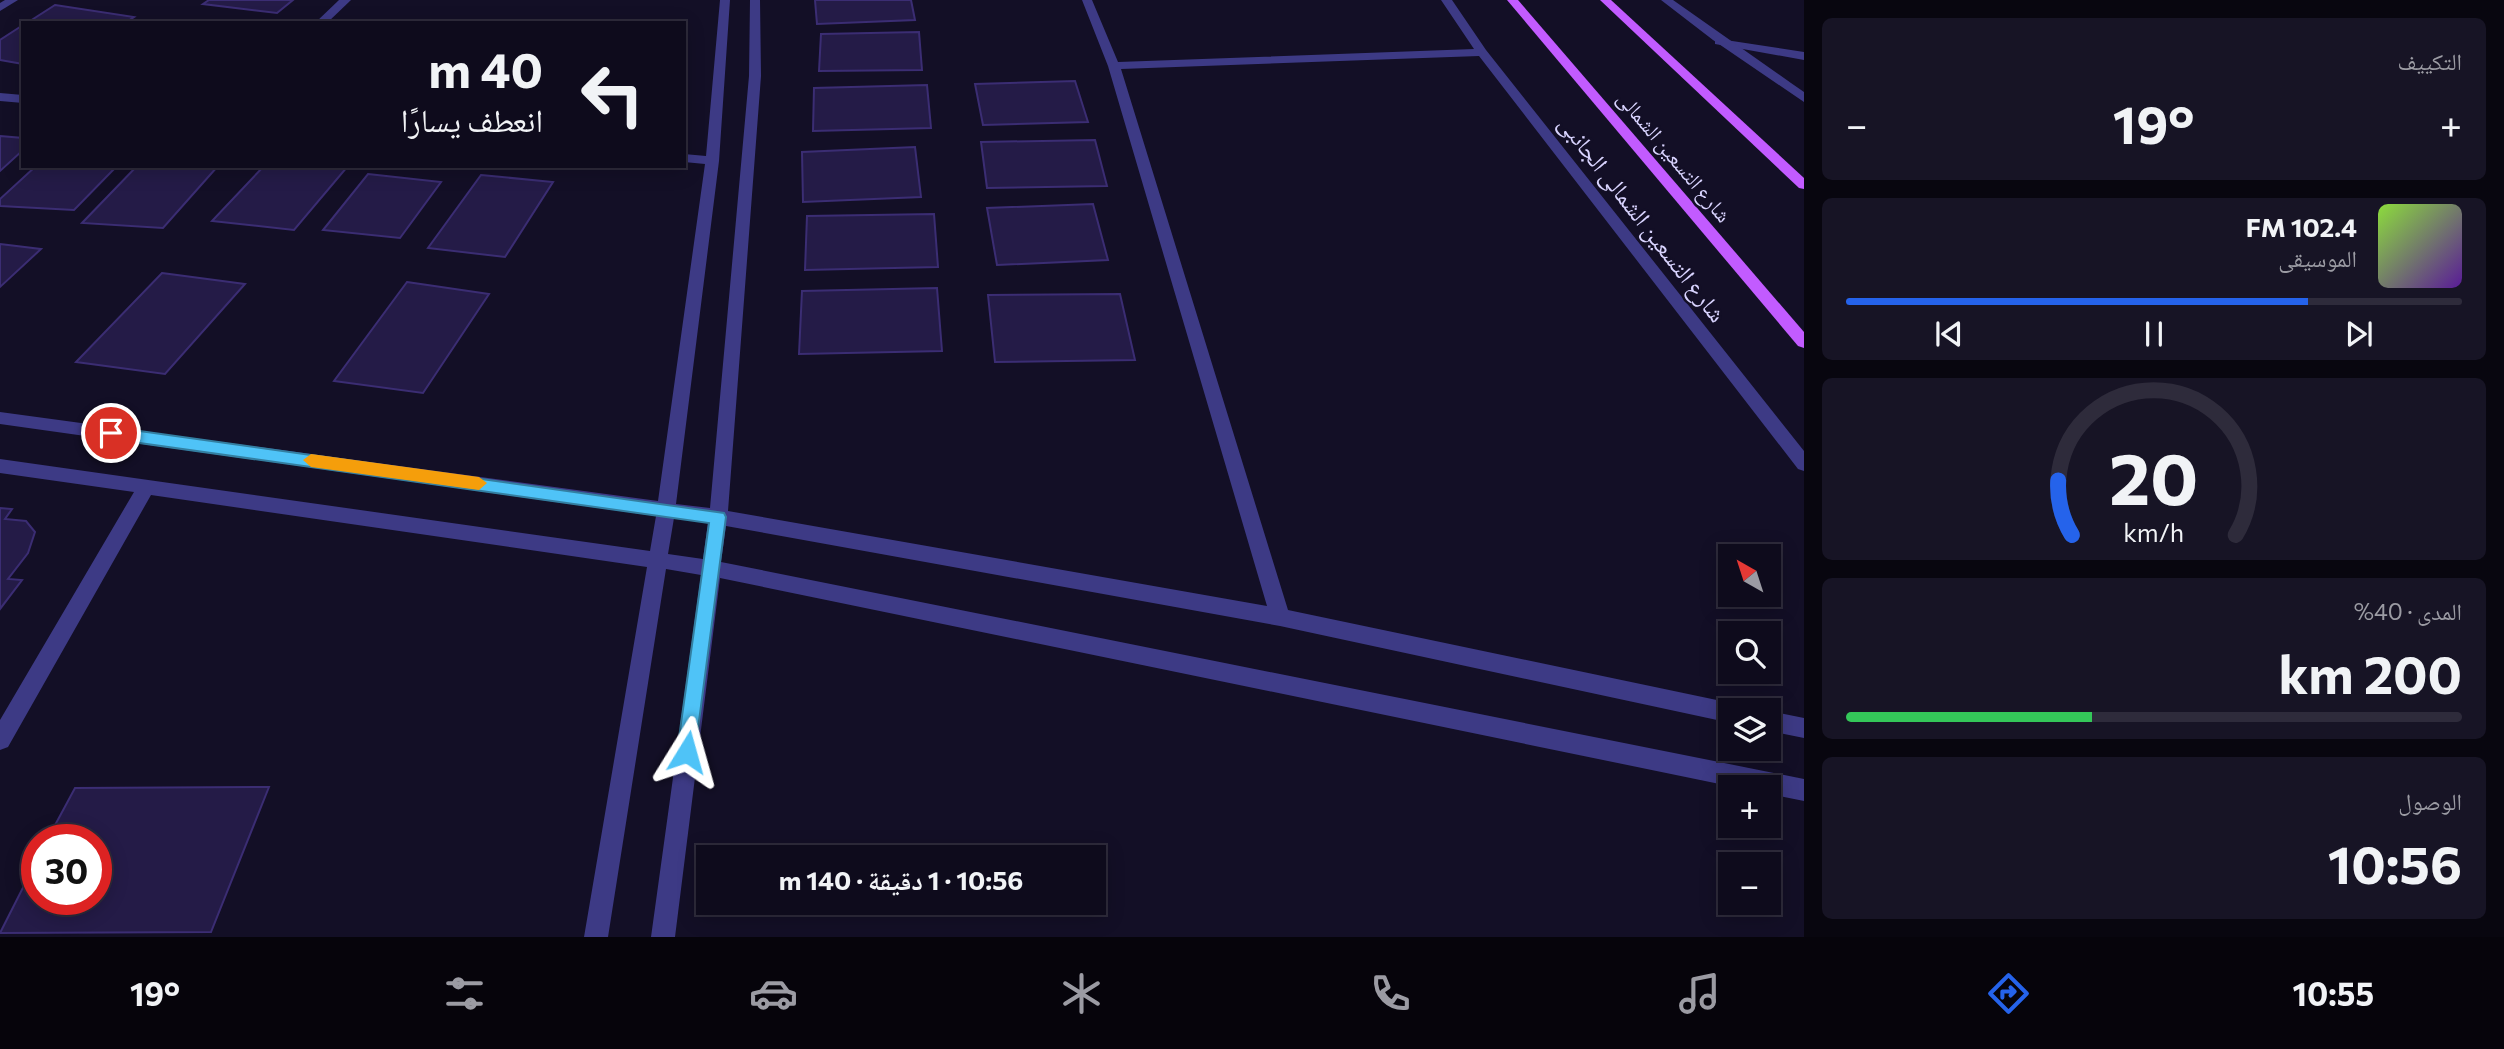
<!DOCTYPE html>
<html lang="ar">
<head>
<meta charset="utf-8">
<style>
	body { margin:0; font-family:Commissioner,"Noto Naskh Arabic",sans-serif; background:#171425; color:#f1f3f6; direction:rtl; height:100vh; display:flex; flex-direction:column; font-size:26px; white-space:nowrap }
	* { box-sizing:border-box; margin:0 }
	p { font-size:23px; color:#9b9ba3 }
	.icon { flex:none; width:38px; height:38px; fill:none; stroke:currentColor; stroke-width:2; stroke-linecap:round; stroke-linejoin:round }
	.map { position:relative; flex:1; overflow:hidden; direction:ltr }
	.details { display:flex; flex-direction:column; gap:18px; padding:18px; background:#08060f; width:700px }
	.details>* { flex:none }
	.guide { position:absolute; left:21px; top:21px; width:665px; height:147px; border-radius:0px; box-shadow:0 4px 18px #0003,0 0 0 2px #2e2b3b; direction:rtl; background:#0e0b1c; color:#f1f3f6; overflow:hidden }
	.needle { width:46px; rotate:321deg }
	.controls { position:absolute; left:1718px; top:544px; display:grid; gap:14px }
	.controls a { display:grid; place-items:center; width:63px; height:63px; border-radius:0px; background:#0e0b1c; box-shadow:0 4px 18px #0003,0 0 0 2px #2e2b3b; font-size:35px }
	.speed { position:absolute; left:21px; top:824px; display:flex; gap:14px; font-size:35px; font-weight:700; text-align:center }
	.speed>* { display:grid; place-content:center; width:91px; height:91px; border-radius:50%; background:#0e0b1c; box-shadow:0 4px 18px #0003,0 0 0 2px #2e2b3b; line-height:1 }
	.speed .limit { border:10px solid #d22; background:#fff; color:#111 }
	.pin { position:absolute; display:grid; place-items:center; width:60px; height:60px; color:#fff; margin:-30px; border:4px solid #fff; border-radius:50%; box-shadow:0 2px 7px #0007 }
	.me { position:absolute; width:77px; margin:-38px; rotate:8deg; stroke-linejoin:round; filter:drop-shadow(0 0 5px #0008) }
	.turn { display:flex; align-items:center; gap:24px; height:147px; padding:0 28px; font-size:32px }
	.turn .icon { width:91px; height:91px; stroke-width:2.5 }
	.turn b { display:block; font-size:49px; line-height:60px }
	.big { font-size:52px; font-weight:700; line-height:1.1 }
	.details .card { flex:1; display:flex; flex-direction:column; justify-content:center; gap:10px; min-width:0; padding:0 24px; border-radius:10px; background:#171425 }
	.details .dial { align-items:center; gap:0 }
	.dial svg { height:182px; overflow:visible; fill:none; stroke:#2e2b3b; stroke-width:7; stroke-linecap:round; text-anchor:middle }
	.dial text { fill:#f1f3f6; stroke:none }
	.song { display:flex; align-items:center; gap:21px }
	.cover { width:84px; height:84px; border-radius:10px; background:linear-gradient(135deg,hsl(90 70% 55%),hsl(270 70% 35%)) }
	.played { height:7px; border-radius:4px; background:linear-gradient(90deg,#2563eb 75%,#2e2b3b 75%) }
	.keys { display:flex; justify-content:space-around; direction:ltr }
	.heat { display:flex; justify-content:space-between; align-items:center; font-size:38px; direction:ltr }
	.charge { height:10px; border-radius:5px; background:linear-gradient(90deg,#34c759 40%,#2e2b3b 0) }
	.trip { position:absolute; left:696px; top:845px; width:410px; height:70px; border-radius:0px; background:#0e0b1c; box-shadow:0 4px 18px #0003,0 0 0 2px #2e2b3b; font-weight:700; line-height:70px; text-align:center; direction:rtl }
	.tabs { display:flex; height:112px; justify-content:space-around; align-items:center; background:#06040b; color:#9b9ba3 }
	.tabs .icon { width:49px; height:49px }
	.tabs .active { color:#2563eb }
	.tabs b { font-size:32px; color:#f1f3f6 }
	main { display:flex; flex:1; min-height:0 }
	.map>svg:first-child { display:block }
</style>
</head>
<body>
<main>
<section class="details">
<div class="card"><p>التكييف</p>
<div class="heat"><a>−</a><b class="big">19°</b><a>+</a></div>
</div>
<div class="card">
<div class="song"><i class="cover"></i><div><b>102.4 FM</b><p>الموسيقى</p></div></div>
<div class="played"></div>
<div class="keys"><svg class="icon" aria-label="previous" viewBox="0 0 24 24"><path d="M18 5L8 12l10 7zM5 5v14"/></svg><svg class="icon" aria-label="pause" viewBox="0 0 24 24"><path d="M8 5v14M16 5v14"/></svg><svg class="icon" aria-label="next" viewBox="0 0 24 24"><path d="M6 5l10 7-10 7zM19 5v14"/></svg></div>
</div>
<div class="card dial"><svg viewBox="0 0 100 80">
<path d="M14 69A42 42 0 1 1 86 69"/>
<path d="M14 69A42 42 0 0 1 8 45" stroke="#2563eb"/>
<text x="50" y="56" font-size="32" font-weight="700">20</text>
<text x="50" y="72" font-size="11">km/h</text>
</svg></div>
<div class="card"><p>المدى · 40%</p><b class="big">200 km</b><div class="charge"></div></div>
<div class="card"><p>الوصول</p><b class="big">10:56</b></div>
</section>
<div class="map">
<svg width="1804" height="937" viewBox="0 0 1804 937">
	<rect width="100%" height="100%" fill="#130f26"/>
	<g fill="#241b47" stroke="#3b2d73" stroke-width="2">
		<path d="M209 0H293L277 13 203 4Z"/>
		<path d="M815 0H911L915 20 817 24Z"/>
		<path d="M55 5 134 17 125 23H27Z"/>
		<path d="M23 25V64L0 60V40Z"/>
		<path d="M919 32 922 70 819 71 821 34Z"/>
		<path d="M1075 81 1088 122 983 125 975 84Z"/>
		<path d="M927 85 931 128 813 131 814 88Z"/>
		<path d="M0 136 23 138V150L0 171Z"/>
		<path d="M1095 140 1107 186 987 188 981 142Z"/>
		<path d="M915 147 921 197 803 202 802 152Z"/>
		<path d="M36 166H117L74 210 0 206V199Z"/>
		<path d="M137 166H218L163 228 82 223Z"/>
		<path d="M264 166H348L294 230 212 221Z"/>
		<path d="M368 174 441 182 400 238 323 230Z"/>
		<path d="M481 175 553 182 505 257 428 248Z"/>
		<path d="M1093 204 1108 260 997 265 987 208Z"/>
		<path d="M934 214 938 267 805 270 807 216Z"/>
		<path d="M0 244 41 249 0 287Z"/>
		<path d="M162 273 245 284 165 374 76 362Z"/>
		<path d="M407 282 489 294 423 393 334 381Z"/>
		<path d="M937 288 942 351 799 354 802 291Z"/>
		<path d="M1120 294 1135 360 995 362 988 295Z"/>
		<path d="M0 508 12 509 5 519 26 521 35 532 28 553 8 579 22 580 0 609Z"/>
		<path d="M269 787 211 932 0 933 37 860V900H96V840H47L75 788Z"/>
	</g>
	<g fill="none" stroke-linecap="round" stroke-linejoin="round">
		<g fill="#3d3a85" fill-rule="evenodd">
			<path d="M5 0H18L0 11V3Z"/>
			<path d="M339 0H351L327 23H315Z"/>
			<path d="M720 0H730L719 161 676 504 710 508 749 76 750 0H760L761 76 728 511 1267 606 1108 66 1082 0H1092L1118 62 1474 49 1441 0H1452L1486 50 1804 451V471L1798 469 1479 56 1121 69 1288 610 1731 703 1738 706 1740 710H1731V723L1280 626 726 526 721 562 1804 779V801L1769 794V788H1739L720 578 675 937H651L701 575 666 569 608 937H584L647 567 151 495 8 747 0 750V720L134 492 0 473V459L650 551 656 516 0 424V412L658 501 705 164 684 162V154L706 156ZM674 518 708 523 703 559 668 554Z"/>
			<path d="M1719 39 1804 52V60L1715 44V40Z"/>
			<path d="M0 93 23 95V103L0 101Z"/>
			<path d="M1769 711 1804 718V738L1769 731Z"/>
		</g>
		<path fill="#3d3a85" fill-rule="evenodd" d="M1661 0H1673L1791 83 1804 92V102L1713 40Z"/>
		<g fill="#c25bff" fill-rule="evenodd">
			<path d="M1507 0H1518L1804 332V348L1798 346Z"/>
			<path d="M1600 0H1611L1804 178V189L1799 188Z"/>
		</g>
	</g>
	<path fill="#4fc3f7" stroke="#337fa1" stroke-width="2" d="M111 427 724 513 726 517 694 759 687 762 680 759 677 752 709 523 111 439 103 433Z"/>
	<path fill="#f59e0b" d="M311 454 479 477 487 483 479 490 311 467 303 460Z"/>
	<g text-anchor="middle" stroke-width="5" stroke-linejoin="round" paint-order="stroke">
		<g font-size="21" fill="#d9d4ff" stroke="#130f26">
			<text transform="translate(1674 157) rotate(50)" y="7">شارع التسعين الشمالى</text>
		</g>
		<g font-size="24" fill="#d9d4ff" stroke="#130f26">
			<text transform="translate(1642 219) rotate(52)" y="8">شارع التسعين الشمالى الجانبى</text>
		</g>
	</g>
</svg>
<div class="controls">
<a><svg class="needle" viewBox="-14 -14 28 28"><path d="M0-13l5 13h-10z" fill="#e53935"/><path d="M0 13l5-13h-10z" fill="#9b9ba3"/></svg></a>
<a><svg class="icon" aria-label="search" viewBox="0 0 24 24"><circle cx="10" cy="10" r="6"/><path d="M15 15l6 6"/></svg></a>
<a><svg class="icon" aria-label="layers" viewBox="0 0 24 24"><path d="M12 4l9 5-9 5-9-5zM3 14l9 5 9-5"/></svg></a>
<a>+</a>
<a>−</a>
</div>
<div class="speed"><div class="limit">30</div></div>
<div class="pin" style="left:111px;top:433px;background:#d93025"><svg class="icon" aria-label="arrive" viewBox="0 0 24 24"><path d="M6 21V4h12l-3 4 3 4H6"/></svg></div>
<svg class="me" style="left:687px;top:752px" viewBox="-20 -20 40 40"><path d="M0-17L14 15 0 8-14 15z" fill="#4fc3f7" stroke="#fff" stroke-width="4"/></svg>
<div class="trip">10:56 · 1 دقيقة · 140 m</div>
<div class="guide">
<div class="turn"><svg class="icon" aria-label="left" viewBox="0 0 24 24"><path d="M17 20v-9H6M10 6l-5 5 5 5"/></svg><div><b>40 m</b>انعطف يسارًا</div></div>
</div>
</div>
</main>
<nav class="tabs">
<b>10:55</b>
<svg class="icon active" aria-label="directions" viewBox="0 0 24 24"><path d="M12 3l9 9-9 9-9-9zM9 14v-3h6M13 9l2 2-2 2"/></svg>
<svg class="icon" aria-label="music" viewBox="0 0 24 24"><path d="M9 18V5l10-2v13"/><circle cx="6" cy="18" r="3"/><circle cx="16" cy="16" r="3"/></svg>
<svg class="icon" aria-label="phone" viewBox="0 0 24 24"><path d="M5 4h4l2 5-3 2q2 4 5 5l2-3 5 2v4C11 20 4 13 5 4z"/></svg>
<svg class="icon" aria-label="climate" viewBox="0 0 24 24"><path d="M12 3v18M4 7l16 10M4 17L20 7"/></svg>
<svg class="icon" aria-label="car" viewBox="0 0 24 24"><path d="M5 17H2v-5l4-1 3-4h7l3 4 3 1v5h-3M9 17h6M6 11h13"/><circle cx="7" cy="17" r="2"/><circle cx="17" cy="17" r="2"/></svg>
<svg class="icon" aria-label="filters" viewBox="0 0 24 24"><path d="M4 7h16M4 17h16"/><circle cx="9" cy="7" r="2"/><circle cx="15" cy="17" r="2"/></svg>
<b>19°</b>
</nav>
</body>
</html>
